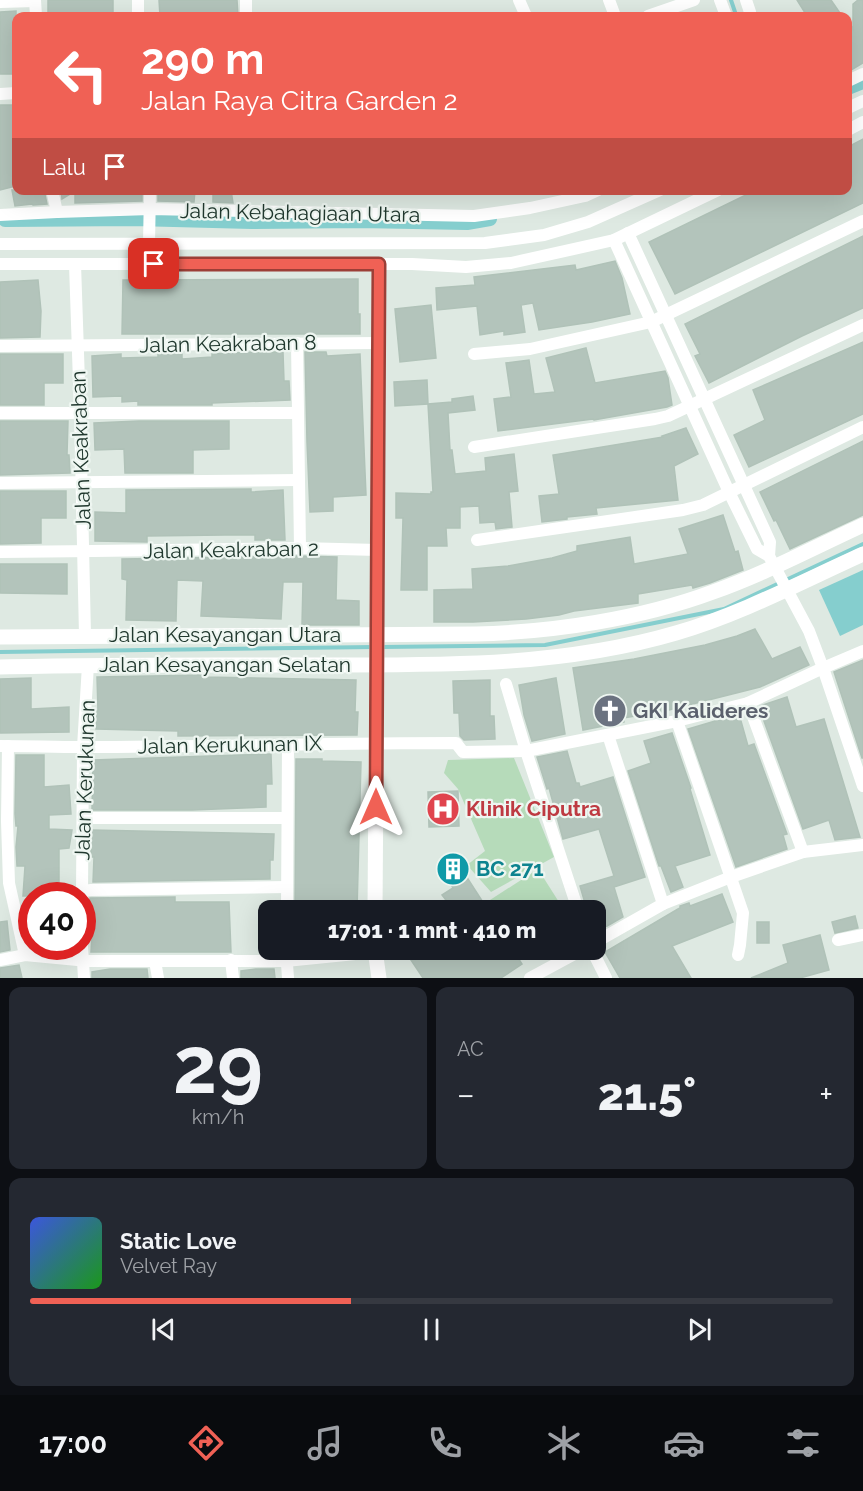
<!DOCTYPE html>
<html lang="id">
<head>
<meta charset="utf-8">
<style>
	body { margin:0; font-family:Raleway,sans-serif; background:#242831; color:#f1f3f6; height:100vh; display:flex; flex-direction:column; font-size:22px; white-space:nowrap }
	* { box-sizing:border-box; margin:0 }
	p { font-size:20px; color:#9ea1a6 }
	.icon { flex:none; width:33px; height:33px; fill:none; stroke:currentColor; stroke-width:2; stroke-linecap:round; stroke-linejoin:round }
	.map { position:relative; height:978px; overflow:hidden }
	.details { display:flex; flex-direction:column; gap:9px; padding:9px; background:#0d0f14; flex:1 }
	.details>* { flex:none }
	.hud { position:absolute; left:12px; top:12px; width:840px; height:183px; border-radius:12px; box-shadow:0 6px 24px #0002; background:#f06155; color:#fff; overflow:hidden }
	.speed { position:absolute; left:18px; top:882px; display:flex; gap:12px; font-size:30px; font-weight:700; text-align:center }
	.speed>* { display:grid; place-content:center; width:78px; height:78px; border-radius:50%; background:#171b24; box-shadow:0 6px 24px #0002; line-height:1 }
	.speed .limit { border:9px solid #d22; background:#fff; color:#111 }
	.pin { position:absolute; display:grid; place-items:center; width:51px; height:51px; color:#fff; margin:-26px; border-radius:12px; box-shadow:0 3px 9px #0006 }
	.me { position:absolute; width:66px; margin:-33px; rotate:0deg; stroke-linejoin:round; filter:drop-shadow(0 0 4px #0008) }
	.turn { display:flex; align-items:center; gap:21px; height:126px; padding:0 30px; font-size:27px }
	.turn .icon { width:78px; height:78px; stroke-width:2.5 }
	.turn b { display:block; font-size:42px; line-height:51px }
	.then { display:flex; align-items:center; height:57px; padding:0 30px; background:#0003; gap:12px; font-size:22px }
	.big { font-size:45px; font-weight:800; line-height:1.1 }
	.details .tile { flex:1; display:flex; flex-direction:column; justify-content:center; gap:9px; min-width:0; padding:0 21px; border-radius:12px; background:#242831 }
	.details .dial { align-items:center; gap:0 }
	.dial b { font-size:78px; line-height:1 }
	.song { display:flex; align-items:center; gap:18px }
	.cover { width:72px; height:72px; border-radius:9px; background:linear-gradient(135deg,hsl(230 70% 55%),hsl(120 70% 35%)) }
	.played { height:6px; border-radius:3px; background:linear-gradient(90deg,#f06155 40%,#363941 40%) }
	.keys { display:flex; justify-content:space-around; direction:ltr }
	.heat { display:flex; justify-content:space-between; align-items:center; font-size:33px; direction:ltr }
	.details .tiles { flex:1; display:grid; gap:9px; grid-template-columns:1fr 1fr }
	.tile:last-child { grid-column:span 2 }
	.trip { position:absolute; left:258px; top:900px; width:348px; height:60px; border-radius:12px; background:#171b24; box-shadow:0 6px 24px #0002; font-weight:800; line-height:60px; text-align:center }
	.dock { display:flex; height:96px; justify-content:space-around; align-items:center; background:#090b0e; color:#9ea1a6 }
	.dock .icon { width:42px; height:42px }
	.dock .selected { color:#f06155 }
	.dock b { font-size:27px; color:#f1f3f6 }
	.map>svg:first-child { display:block }
</style>
</head>
<body>
<div class="map">
<svg width="863" height="978" viewBox="0 0 863 978">
	<rect width="100%" height="100%" fill="#dee9e2"/>
	<g fill="#b6dbba">
		<path d="M514 758 554 857 491 892 467 865 485 851 458 789 444 773 448 760Z"/>
		<path d="M538 869 564 910H496L490 900Z"/>
	</g>
	<path fill="#85cece" d="M863 570V625L840 636 819 590Z"/>
	<g fill="none" stroke-linecap="round" stroke-linejoin="round">
		<g stroke="#85cece" stroke-width="4">
			<path d="M731 0 736 15"/>
			<path d="M382 647 545 645 724 609 863 544"/>
			<path d="M0 652 374 647"/>
		</g>
		<g stroke="#85cece" stroke-width="14">
			<path d="M848 88 863 82"/>
			<path d="M5 220 135 219 252 222 360 221 467 223 490 219"/>
		</g>
	</g>
	<g fill="#b3c4bb" stroke="#b0c2b8" stroke-width="1.5">
		<rect x="48" y="0" width="65" height="16"/>
		<path d="M159 0H237L238 16H160Z"/>
		<path d="M797 0H831L842 16H807Z"/>
		<path d="M858 0H863V63L848 72V20L853 29V4Z"/>
		<path d="M16 11V74H0V12Z"/>
		<path d="M0 105H16V186L0 190Z"/>
		<path d="M863 139V203L675 294 649 242 756 190H848V147Z"/>
		<path d="M12 190H44L47 204 33 205 32 204 15 206Z"/>
		<path d="M61 190H142V201L75 203V191L62 199Z"/>
		<path d="M158 190H195L194 202 158 201Z"/>
		<path d="M213 190H231L233 203 213 202Z"/>
		<path d="M863 236V308L802 336 709 383 695 356 700 354 685 324Z"/>
		<path d="M615 261 622 278 630 314 592 322 539 330 533 303 521 305 525 332 504 335V331L480 335 477 306 437 310 436 288 475 285 474 277 575 265 576 270Z"/>
		<path d="M358 279V314H360V334H122L123 280Z"/>
		<path d="M38 280 41 311 40 337 0 338V282Z"/>
		<path d="M431 305 436 358 400 362 395 309Z"/>
		<path d="M863 342V414L749 467 734 435 765 420 753 390Z"/>
		<path d="M586 348 595 383 665 371 668 378 672 405 667 407 594 420 593 419 498 431 494 399 511 397 506 363 529 360 534 394 555 392 546 358Z"/>
		<path d="M254 352H283L284 381H289L290 400 212 403V405H138V401L122 402V396L93 397 92 356 121 354V358L158 357V353H182V359L212 357V354Z"/>
		<path d="M305 352H326L327 356 360 354 366 495 333 497V511L310 512 307 442Z"/>
		<path d="M0 354H63V383H44V405H0Z"/>
		<path d="M427 380 428 404 395 406 394 382Z"/>
		<path d="M473 396 475 410 448 413 450 450H452L455 474 486 471 485 458 514 454 518 491 509 492 512 527 496 529 495 522 480 523 479 506 460 507V528H446L447 546H427V590H401L403 518H396V493L431 494V492H433L428 404 452 402V399Z"/>
		<path d="M0 421H68L67 455H69L70 473 0 475Z"/>
		<path d="M139 421H229V449L193 450V473H125L124 449 95 450 94 423Z"/>
		<path d="M686 428 698 454 674 466 678 500 596 508 597 514 567 517V519L542 522 539 496 559 494 553 455 663 437 662 436Z"/>
		<path d="M863 441V515L790 549 776 520 774 521 760 492Z"/>
		<path d="M251 489V492L283 490 285 540H255V535H225L147 536V542L95 541V512L126 513V490Z"/>
		<path d="M0 491H66V518H41V543L0 544Z"/>
		<path d="M723 515 735 552 738 551 743 570 710 583 693 588 692 585 638 594V603L574 611 559 615 526 619 473 622H434V590L473 589 472 569 508 566 552 558 577 551V546L630 537 634 564 688 554 679 529Z"/>
		<path d="M300 556 337 557 336 600 359 601V625H302L303 582H283L281 619 201 616 203 581 177 580 176 621 126 620 127 580 122 579V559Z"/>
		<path d="M0 564H67V594L0 593Z"/>
		<path d="M755 629 772 659 800 647 809 665 760 687 661 712 623 718 624 722 583 730 573 668 634 659 705 645 737 636Z"/>
		<path d="M863 660V758H862L834 672Z"/>
		<path d="M205 675V677L356 680 355 712H358L357 735 178 736V731L96 729V711H98L97 677Z"/>
		<path d="M31 678V709L69 707V732L0 733V679Z"/>
		<path d="M556 678 565 734 532 741 524 715 519 685Z"/>
		<path d="M490 680V716H494L495 739 464 740 460 736 459 713H454L453 681Z"/>
		<path d="M787 697 796 727 824 719 860 837 835 840 829 820 803 829 760 710V706Z"/>
		<path d="M739 714 748 746 754 744 787 834 783 835 787 849 736 867 688 729Z"/>
		<path d="M672 733 691 788 690 789 710 855 675 866 683 887 671 892 661 866H659L628 771 651 763 644 741Z"/>
		<path d="M567 751 576 783H579L580 787 613 777 645 877 614 887 623 917 607 926 596 930V910H587L580 886 614 876 599 829 563 839 549 788 547 789 537 757Z"/>
		<path d="M271 754 272 784H266V807L192 810H92L93 760Z"/>
		<path d="M16 755H44V787L69 785 71 814 49 815V829L72 830 69 848 59 849V886L74 887V896H23L25 866H17L16 847 18 826H16L15 814Z"/>
		<path d="M296 759H322V761L361 762 357 910H295Z"/>
		<path d="M458 791 459 826 429 827 428 792Z"/>
		<path d="M91 830 274 834 273 860H270V879L93 882 94 857H91Z"/>
		<path d="M457 862 488 910H430L446 900 442 895 453 888 443 870Z"/>
		<path d="M722 894 733 922 672 946 691 978H620L605 952 678 909 680 908V906L689 903 690 906Z"/>
		<path d="M175 897V902H229L231 952H91L92 933H90V898Z"/>
		<path d="M855 916 858 928 835 933 832 922Z"/>
		<path d="M7 921 10 950 0 952V922Z"/>
		<rect x="757" y="922" width="12" height="21"/>
		<path d="M820 935 829 970 800 978H751L788 963 783 945Z"/>
		<path d="M425 950H513L522 964 501 978H423L411 960 426 958Z"/>
		<path d="M19 965 22 978H0V968Z"/>
		<path d="M110 969H147L148 978H92V972Z"/>
		<path d="M256 969H274L275 978H241V971Z"/>
	</g>
	<g fill="none" stroke-linecap="round" stroke-linejoin="round">
		<g stroke="#fff" stroke-width="12">
			<path d="M35 0 36 16"/>
			<path d="M138 0V16"/>
			<path d="M246 0V16"/>
			<path d="M519 0 526 16"/>
			<path d="M609 0 615 16"/>
			<path d="M720 0 726 16"/>
			<path d="M746 0 750 12 748 16"/>
			<path d="M0 2 35 1"/>
			<path d="M648 16 694 0"/>
			<path d="M848 81 863 74"/>
			<path d="M0 94 16 93"/>
			<path d="M848 108 863 101"/>
			<path d="M848 130 863 122"/>
			<path d="M52 190 57 212"/>
			<path d="M0 215 57 212 150 209 474 216 530 208 585 196 598 190"/>
			<path d="M628 233 770 542 769 556"/>
			<path d="M614 240 729 492 757 549 769 556 809 631 823 668 863 786"/>
			<path d="M0 244 485 243 544 235 588 222 660 190"/>
			<path d="M149 244 150 190"/>
			<path d="M0 264H412L466 267 511 263 614 240 718 190"/>
			<path d="M75 264 80 412 85 635"/>
			<path d="M297 343 300 548"/>
			<path d="M0 346 379 343"/>
			<path d="M474 354 530 349 651 322 863 221"/>
			<path d="M0 413H298"/>
			<path d="M474 447 655 419 668 416 863 325"/>
			<path d="M0 483 298 480"/>
			<path d="M477 540 683 510 703 505 863 427"/>
			<path d="M0 552 94 551 300 548 378 550"/>
			<path d="M377 635 379 264"/>
			<path d="M506 684 526 751 578 910"/>
			<path d="M748 703 803 852"/>
			<path d="M677 721 743 913 740 945 738 955"/>
			<path d="M608 735 663 904"/>
			<path d="M0 746C27 746 55 747 82 747 207 747 332 743 456 743L463 752 526 751 677 721 748 703 823 668 863 651"/>
			<path d="M8 746 7 821 9 883 25 955"/>
			<path d="M83 818H287"/>
			<path d="M82 891 91 890 287 887"/>
			<path d="M82 896 83 747 88 665"/>
			<path d="M287 910 288 746"/>
			<path d="M838 940 863 935"/>
			<path d="M596 942 663 904 731 877 803 852 863 845"/>
			<path d="M82 946 84 978"/>
			<path d="M286 950 288 978"/>
			<path d="M592 950 606 978"/>
			<path d="M0 960 25 955 88 961H286L375 952"/>
			<path d="M231 960 233 978"/>
			<path d="M155 961 158 978"/>
			<path d="M530 978 582 950"/>
		</g>
		<g stroke="#fff" stroke-width="15">
			<path d="M0 637 476 634C553 632 640 619 713 592 764 574 813 548 863 525"/>
			<path d="M0 667C107 664 214 665 321 665 440 665 560 667 676 633 741 614 801 582 863 554"/>
			<path d="M375 910 377 635"/>
			<path d="M375 950 379 978"/>
		</g>
	</g>
	<g fill="none" stroke-linecap="round" stroke-linejoin="round">
		<defs>
			<path id="route" d="M154 264H379L376 807"/>
		</defs>
		<use href="#route" stroke="#9c3f37" stroke-width="15"/>
		<use href="#route" stroke="#f06155" stroke-width="10"/>
	</g>
	<defs>
		<symbol id="church-disc" viewBox="-11 -11 22 22"><circle r="9.5" fill="#6b7280" stroke="#eef6f1"/><path d="M-1.2-6h2.4v3.5h3.3v2.4h-3.3V6h-2.4V-.1h-3.3v-2.4h3.3Z" fill="#fff"/></symbol>
		<symbol id="hospital-disc" viewBox="-11 -11 22 22"><circle r="9.5" fill="#e0444e" stroke="#eef6f1"/><path d="M-5-5h3v3.5h4V-5h3V5h-3V1.5h-4V5h-3Z" fill="#fff"/></symbol>
		<symbol id="building-disc" viewBox="-11 -11 22 22"><circle r="9.5" fill="#0f9aa8" stroke="#eef6f1"/><path d="M-4-6H4V6H1V3H-1V6H-4ZM-2.5-4.3h1.7v1.8h-1.7ZM.8-4.3h1.7v1.8H.8ZM-2.5-1h1.7V.8h-1.7ZM.8-1h1.7V.8H.8Z" fill="#fff"/></symbol>
	</defs>
	<g fill-rule="evenodd">
		<use href="#church-disc" x="591" y="692" width="38" height="38"/>
		<use href="#hospital-disc" x="424" y="790" width="38" height="38"/>
		<use href="#building-disc" x="434" y="850" width="38" height="38"/>
	</g>
	<g text-anchor="middle" stroke-width="4.5" stroke-linejoin="round" paint-order="stroke">
		<g font-size="21" fill="#20382e" stroke="#eef6f1">
			<text transform="translate(300 213) rotate(1)" y="7">Jalan Kebahagiaan Utara</text>
			<text transform="translate(228 344) rotate(-1)" y="7">Jalan Keakraban 8</text>
			<text transform="translate(81 450) rotate(-92)" y="7">Jalan Keakraban</text>
			<text transform="translate(231 550) rotate(-1)" y="7">Jalan Keakraban 2</text>
			<text x="225" y="642">Jalan Kesayangan Utara</text>
			<text x="225" y="672">Jalan Kesayangan Selatan</text>
			<text transform="translate(230 745) rotate(-1)" y="7">Jalan Kerukunan IX</text>
			<text transform="translate(85 780) rotate(-88)" y="7">Jalan Kerukunan</text>
		</g>
		<g font-size="21" font-weight="bold" fill="#5b616d" stroke="#eef6f1" text-anchor="start">
			<text x="633" y="718">GKI Kalideres</text>
		</g>
		<g font-size="21" font-weight="bold" fill="#be3a42" stroke="#eef6f1" text-anchor="start">
			<text x="466" y="816">Klinik Ciputra</text>
		</g>
		<g font-size="21" font-weight="bold" fill="#0d838f" stroke="#eef6f1" text-anchor="start">
			<text x="476" y="876">BC 271</text>
		</g>
	</g>
</svg>
<div class="speed"><div class="limit">40</div></div>
<div class="pin" style="left:154px;top:264px;background:#d93025"><svg class="icon" aria-label="arrive" viewBox="0 0 24 24"><path d="M6 21V4h12l-3 4 3 4H6"/></svg></div>
<svg class="me" style="left:376px;top:807px" viewBox="-20 -20 40 40"><path d="M0-17L14 15 0 8-14 15z" fill="#f06155" stroke="#fff" stroke-width="4"/></svg>
<div class="trip">17:01 · 1 mnt · 410 m</div>
<div class="hud">
<div class="turn"><svg class="icon" aria-label="left" viewBox="0 0 24 24"><path d="M17 20v-9H6M10 6l-5 5 5 5"/></svg><div><b>290 m</b>Jalan Raya Citra Garden 2</div></div>
<div class="then">Lalu<svg class="icon" aria-label="arrive" viewBox="0 0 24 24"><path d="M6 21V4h12l-3 4 3 4H6"/></svg></div>
</div>
</div>
<section class="details">
<div class="tiles">
<div class="tile dial"><b>29</b><p>km/h</p></div>
<div class="tile"><p>AC</p>
<div class="heat"><a>−</a><b class="big">21.5°</b><a>+</a></div>
</div>
<div class="tile">
<div class="song"><i class="cover"></i><div><b>Static Love</b><p>Velvet Ray</p></div></div>
<div class="played"></div>
<div class="keys"><svg class="icon" aria-label="previous" viewBox="0 0 24 24"><path d="M18 5L8 12l10 7zM5 5v14"/></svg><svg class="icon" aria-label="pause" viewBox="0 0 24 24"><path d="M8 5v14M16 5v14"/></svg><svg class="icon" aria-label="next" viewBox="0 0 24 24"><path d="M6 5l10 7-10 7zM19 5v14"/></svg></div>
</div>
</div>
</section>
<nav class="dock">
<b>17:00</b>
<svg class="icon selected" aria-label="directions" viewBox="0 0 24 24"><path d="M12 3l9 9-9 9-9-9zM9 14v-3h6M13 9l2 2-2 2"/></svg>
<svg class="icon" aria-label="music" viewBox="0 0 24 24"><path d="M9 18V5l10-2v13"/><circle cx="6" cy="18" r="3"/><circle cx="16" cy="16" r="3"/></svg>
<svg class="icon" aria-label="phone" viewBox="0 0 24 24"><path d="M5 4h4l2 5-3 2q2 4 5 5l2-3 5 2v4C11 20 4 13 5 4z"/></svg>
<svg class="icon" aria-label="climate" viewBox="0 0 24 24"><path d="M12 3v18M4 7l16 10M4 17L20 7"/></svg>
<svg class="icon" aria-label="car" viewBox="0 0 24 24"><path d="M5 17H2v-5l4-1 3-4h7l3 4 3 1v5h-3M9 17h6M6 11h13"/><circle cx="7" cy="17" r="2"/><circle cx="17" cy="17" r="2"/></svg>
<svg class="icon" aria-label="filters" viewBox="0 0 24 24"><path d="M4 7h16M4 17h16"/><circle cx="9" cy="7" r="2"/><circle cx="15" cy="17" r="2"/></svg>
</nav>
</body>
</html>
